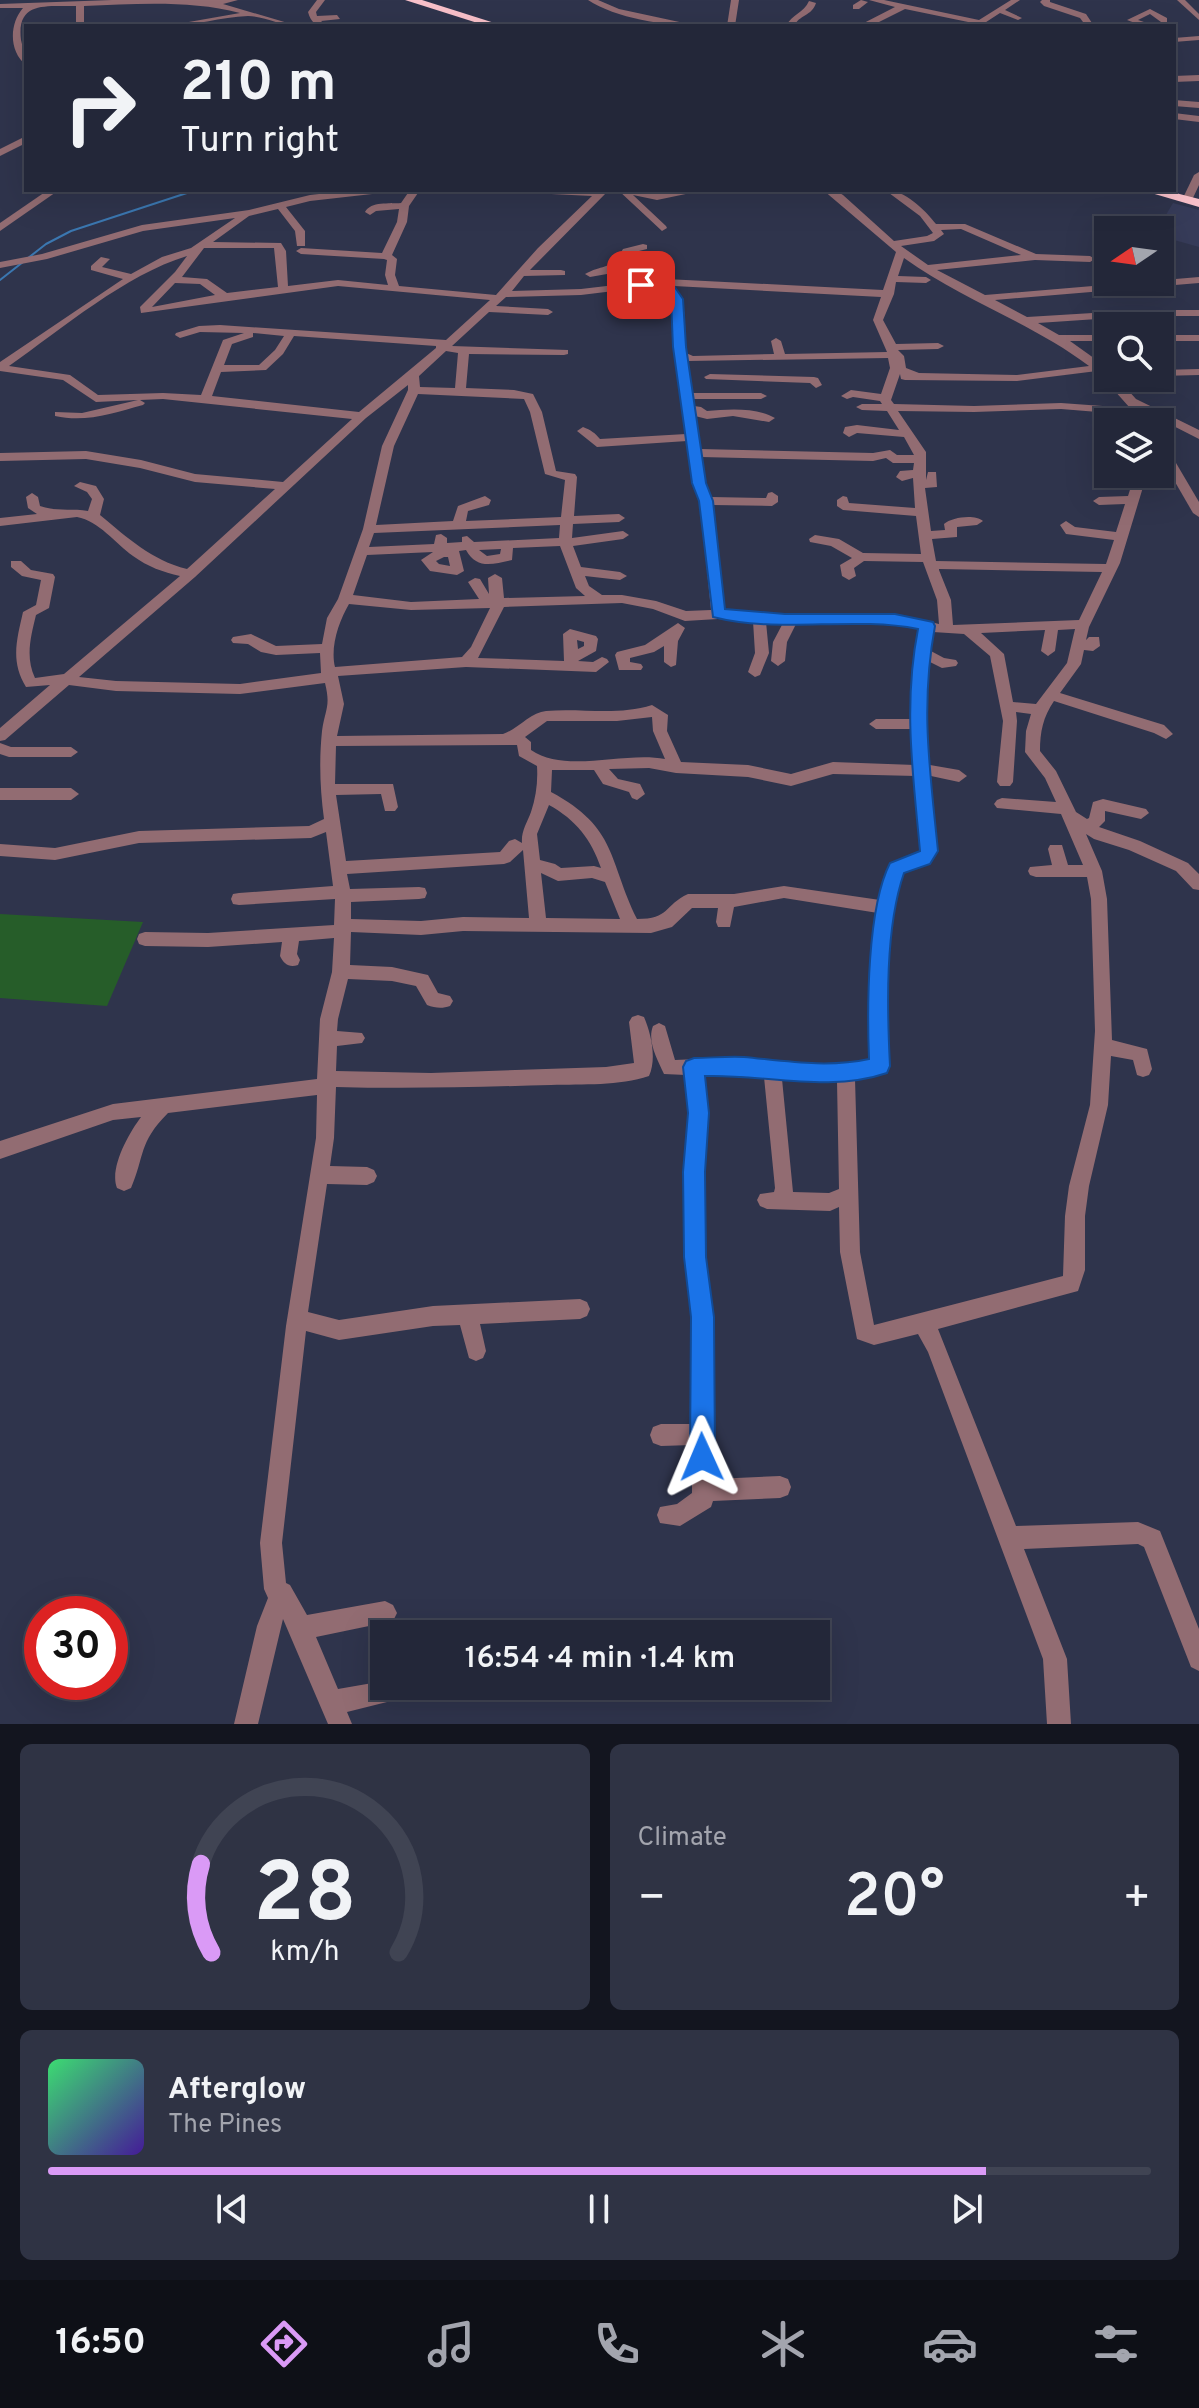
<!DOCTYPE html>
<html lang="en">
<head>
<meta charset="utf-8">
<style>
	body { margin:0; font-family:Overpass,sans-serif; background:#2f3344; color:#f1f3f6; height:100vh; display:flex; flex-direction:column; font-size:30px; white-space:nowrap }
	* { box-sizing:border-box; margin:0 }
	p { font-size:26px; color:#a3a5ae }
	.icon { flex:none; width:44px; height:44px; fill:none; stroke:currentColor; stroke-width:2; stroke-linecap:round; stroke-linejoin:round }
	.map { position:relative; height:1724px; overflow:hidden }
	.side { display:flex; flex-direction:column; gap:20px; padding:20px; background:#13151f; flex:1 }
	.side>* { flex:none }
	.guide { position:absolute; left:24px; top:24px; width:1152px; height:168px; border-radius:0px; box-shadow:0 8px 32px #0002,0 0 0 2px #404453; background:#232739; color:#f1f3f6; overflow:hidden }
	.needle { width:52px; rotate:257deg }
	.controls { position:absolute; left:1094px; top:216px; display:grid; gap:16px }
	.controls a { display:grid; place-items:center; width:80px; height:80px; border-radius:0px; background:#232739; box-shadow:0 8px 32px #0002,0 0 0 2px #404453; font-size:40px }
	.speed { position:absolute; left:24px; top:1596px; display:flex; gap:16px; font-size:40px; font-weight:700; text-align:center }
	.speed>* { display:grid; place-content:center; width:104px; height:104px; border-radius:50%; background:#232739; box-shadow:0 8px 32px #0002,0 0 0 2px #404453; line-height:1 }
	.speed .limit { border:12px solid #d22; background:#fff; color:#111 }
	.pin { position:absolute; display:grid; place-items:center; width:68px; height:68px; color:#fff; margin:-34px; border-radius:16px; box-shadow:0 4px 12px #0006 }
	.me { position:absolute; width:88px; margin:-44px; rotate:359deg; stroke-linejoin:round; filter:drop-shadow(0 0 6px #0008) }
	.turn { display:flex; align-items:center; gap:28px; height:168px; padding:0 24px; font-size:36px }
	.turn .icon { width:104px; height:104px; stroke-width:2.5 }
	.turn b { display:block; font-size:56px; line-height:68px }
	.big { font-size:60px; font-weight:600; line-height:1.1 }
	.side .widget { flex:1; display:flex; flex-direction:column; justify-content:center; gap:12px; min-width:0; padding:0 28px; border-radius:12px; background:#2f3344 }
	.side .dial { align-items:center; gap:0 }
	.dial svg { height:208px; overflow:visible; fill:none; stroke:#404453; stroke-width:7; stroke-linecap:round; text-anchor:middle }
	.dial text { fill:#f1f3f6; stroke:none }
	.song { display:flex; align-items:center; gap:24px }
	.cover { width:96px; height:96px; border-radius:12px; background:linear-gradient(135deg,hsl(140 70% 55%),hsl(260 70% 35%)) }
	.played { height:8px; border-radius:4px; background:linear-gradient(90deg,#da9af6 85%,#404453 85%) }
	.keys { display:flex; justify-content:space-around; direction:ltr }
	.heat { display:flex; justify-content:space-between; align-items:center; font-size:44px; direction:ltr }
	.side .tiles { flex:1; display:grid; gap:20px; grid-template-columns:1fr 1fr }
	.widget:last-child { grid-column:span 2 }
	.trip { position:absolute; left:370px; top:1620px; width:460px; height:80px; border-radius:0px; background:#232739; box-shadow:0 8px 32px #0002,0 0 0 2px #404453; font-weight:600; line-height:80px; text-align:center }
	.menu { display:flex; height:128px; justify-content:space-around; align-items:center; background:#0e1017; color:#a3a5ae }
	.menu .icon { width:56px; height:56px }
	.menu .current { color:#da9af6 }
	.menu b { font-size:36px; color:#f1f3f6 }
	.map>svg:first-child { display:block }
</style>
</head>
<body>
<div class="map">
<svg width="1199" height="1724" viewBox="0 0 1199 1724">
	<rect width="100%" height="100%" fill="#2f344c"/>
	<path fill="#373c5a" d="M1173 203 1199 210V247L1160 236V230H1157Z"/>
	<path fill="#265d29" d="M0 914 143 922 107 1006 0 998Z"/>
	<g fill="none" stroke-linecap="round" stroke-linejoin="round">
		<path stroke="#3b77b0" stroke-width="2" d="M0 280 46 244 71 231 196 190"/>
		<g fill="#926c72" fill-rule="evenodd">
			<path d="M112 0H238L223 4 298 26C281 26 264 16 248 16 221 17 194 26 166 26L240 13C190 0 136 4 84 6V26H76V6C48 7 16 0 21 40 23 49 26 56 26 65 9 52 9 24 23 8H0V4Z"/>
			<path d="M317 0H325L316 12 317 16 337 15 340 19 321 21 327 26C316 26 311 23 308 12Z"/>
			<path d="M588 0H598L619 9 698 26C666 26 615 18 588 0Z"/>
			<path d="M731 0H739L735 26H727Z"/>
			<path d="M861 0 868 2 859 9H853V5Z"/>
			<path d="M869 0H884L979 20 1011 0H1020L1005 10 1022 18 1018 20 1000 13 980 26H970L973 23 905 9 871 26H858L895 7Z"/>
			<path d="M1042 0H1050V2L1086 14 1094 26H1086L1080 18 1044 6 1040 2Z"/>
			<path d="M1177 0H1185L1199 14V20Z"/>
			<path d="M809 1 816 3C812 16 799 15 794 26H786C792 14 804 13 809 1Z"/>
			<path d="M1150 9 1167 18V22H1161L1150 14 1138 20 1156 26H1143L1127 20Z"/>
			<path d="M1199 36V40L1174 42V38Z"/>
			<path d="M1199 75V81L1174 82V76Z"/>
			<path d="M1174 100 1199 102V108L1174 106Z"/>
			<path d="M1174 113 1199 116V122L1174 119Z"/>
			<path d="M26 136V143L0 156V149Z"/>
			<path d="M1199 172V185L1192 200 1184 202 1182 200 1194 175Z"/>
			<path d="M48 190H59L0 231V223Z"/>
			<path d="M355 190H386L381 193 310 201 286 207 305 231V246H297L295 231 278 209 249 216 213 242 281 243 286 251 288 286 338 280 388 285 385 275 387 260 384 259 301 254 296 251 301 248 382 253 397 222 399 209 376 211 370 215 365 212C371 201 389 204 401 203L410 190H420L409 206 407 222 392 255 397 259 395 275 399 286 496 295 538 248 592 196 531 193 526 190H609L530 270H561L565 271V275L524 276 512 291 581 289 666 279 883 290 896 252 823 190H835L843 195 894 241 927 236 933 233 920 216 885 190C905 190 924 209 936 224H965L1036 254 1090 256 1095 259 1090 262 1035 260 937 270 985 295 1199 277V283L995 300 1027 317 1142 310H1199V316H1142L1038 323 1059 335H1108V341H1070L1105 366 1108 369V378H1117L1136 399 1199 430V439L1146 412 1152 422H1140L1135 415 1061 409 974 412 898 411 926 452V480L928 472H936L937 487 925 488 931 531 945 530 944 524C952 517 975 514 983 521L977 525 957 527V537L932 539 936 561 1106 564 1114 540 1066 534 1060 525 1066 521 1075 527 1116 532 1125 504 1099 505 1093 501 1099 497 1128 496 1135 474H1147L1120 563 1089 627 1086 640 1089 637H1099L1100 646 1093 651 1084 650 1081 664 1060 693 1164 725 1173 734 1166 739 1154 733 1054 701C1043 717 1040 732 1040 751L1056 771 1076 812 1087 819 1089 818 1093 802 1103 799 1146 809 1149 813 1141 819 1105 811V821L1099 827 1140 841 1188 863 1199 874V890L1193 889 1176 871 1129 850 1094 839 1086 834 1102 871 1107 899 1112 1040 1147 1049 1152 1069 1149 1075 1143 1077 1137 1075 1133 1060 1111 1056 1108 1105 1089 1186 1085 1216V1270L1078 1291 938 1329 1016 1526 1138 1522 1160 1531 1199 1629V1671L1191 1667 1144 1547 1138 1544 1024 1549 1067 1659 1071 1724H1047L1043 1659 928 1352 918 1334 874 1345 857 1339 840 1252 839 1207 830 1211 767 1209 760 1206 757 1200 760 1194 774 1192 775 1188 764 1077 741 1074 704 1075 707 1113 703 1172 705 1257 712 1317 714 1479 780 1476 788 1479 791 1487 788 1495 780 1498 713 1501 711 1507 680 1526 660 1523 657 1515 660 1507 677 1504 692 1493V1445L661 1446 653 1443 650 1435 653 1427 661 1424H692V1317L685 1257V1172L689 1113 686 1075 664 1074C657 1059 647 1041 653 1026L659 1023 665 1026 675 1060C698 1059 722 1057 745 1059 787 1062 828 1070 870 1060L869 980 878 913 784 898 734 907 730 927H718L716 922 718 908H692L672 927 651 933 463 931 421 935 351 932 350 965 392 967 428 975 438 993 450 996 453 1001 450 1006C442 1009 435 1008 427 1005L416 986 392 981 348 979 338 1019 337 1031 362 1033 365 1038 362 1043 337 1046 336 1071 431 1073 606 1067 634 1063 629 1022 632 1017 638 1015 644 1017C651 1033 657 1059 649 1076 619 1086 583 1084 551 1085 479 1087 408 1089 336 1087L334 1138 330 1166 367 1167 374 1170 377 1176 374 1182 367 1185 327 1184 308 1312 339 1320 433 1306 580 1299 587 1302 590 1309 587 1316 580 1319 480 1324 486 1351 483 1358 476 1361 469 1358 460 1325 433 1326 339 1340 306 1331 282 1543 286 1583 290 1585 307 1615 385 1601 393 1605 397 1613 393 1621 316 1637 338 1689 384 1681V1686H396L399 1692 395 1700 347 1712 352 1724H328L283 1619 258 1724H234L257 1626 268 1598 264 1589 260 1543 286 1326 316 1138 317 1095 168 1113C138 1143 145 1156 131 1188L124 1191 117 1188C109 1168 129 1133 141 1117L113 1120 0 1159V1141L113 1104 317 1079 320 1019 332 972 334 938 299 941 297 954 300 960 298 965C289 968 284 964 280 956L282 942 208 947 145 946 139 944 137 939 139 934 145 932 208 933 334 925 335 899 239 905 233 904 231 899 233 894 239 893 333 886 326 832 311 838 139 843 55 860 0 856V844L55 848 139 831 309 826 324 819C320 789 319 761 322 731 325 709 331 707 325 683L240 694 116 691 69 685 5 740 0 741V728L50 685 26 687C10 661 17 639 23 612L36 605 41 580 22 576 11 567V561H21L31 570 53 574 55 577 49 608 36 615C31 636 25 657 35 678L64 674 180 576C163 572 148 567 133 556 115 543 99 521 77 517L0 526V518L37 514 28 508 26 497 32 493 38 497 40 506C57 512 71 508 88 511L92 499 87 492 74 486 80 482 96 486 104 499 100 515C128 538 151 560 187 569L275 489 195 482 140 468 86 459 0 461V453L86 451 141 460 195 474 283 482 352 419 163 399 140 400 145 403 143 405C113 413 86 423 55 416V412L82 413 138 400 96 402 63 380 0 371V362L123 279 91 270V266L101 257 110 259 102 267 131 274 162 257 191 248 235 218 143 231 47 259 0 268V262L42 254 142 225 249 210 310 195ZM961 229 1021 255 928 265 901 246 934 241 944 234 941 230ZM204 248H274L278 287 227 293 207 279 182 277ZM187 256 175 272 140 307 141 313 338 286 490 300 446 340 220 325 199 326 176 333 175 335 180 338 200 332 244 333 223 340 201 395 163 393 98 395 70 375 9 366C63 328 125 275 187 256ZM904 258C962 300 1032 323 1089 366L1017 375 919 373 906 368 904 356 898 350 938 349 944 346 938 343 896 344 883 320 894 294 896 282 926 283 931 280 926 277 898 276ZM175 283 200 284 215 295 152 307ZM663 285C679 310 672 325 675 352 679 379 683 407 686 434L600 439C595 433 591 430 583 427L577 431 597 447 687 441 693 483 700 501 711 610 686 611 656 601 622 595H602L589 586 585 576 620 580 627 576 620 572 581 567 573 546 623 539 629 535 623 531 572 538 573 524 619 522 625 518 619 514 574 516 577 477 575 474 556 471 542 412 533 394 514 390 466 388 469 354 564 355 568 354V350L452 346 489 312 548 315 553 312 548 309 496 306 506 297 581 295ZM674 286 881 297 873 320 887 352 785 354 781 341 776 338 771 341 774 354 693 356 686 353C683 326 690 310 674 286ZM253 333 284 336 275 350 259 365H224L232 344 253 337ZM294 336 436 346V348L359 412 212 396 221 372 266 370 283 354ZM446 351 458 353 455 388 420 387 419 376ZM888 358 890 368 881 394 851 390 841 396 847 399 853 397 880 401 882 404H862L856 407 862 410 887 411 899 430 857 425 845 427 843 433 849 437 857 433 904 437 914 455H897L890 450 873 453 700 449 695 416 707 419 733 416 769 422 775 418C756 407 728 409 707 411L701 407 694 406 693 399H761L767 396 761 393H692L688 361ZM1097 371 1130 408 1061 403 974 406 894 404 891 400 900 374 901 379 905 380 1017 381ZM408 385V390L382 446 363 529 338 599 327 618 322 644 276 646 251 634 233 637 231 640 233 643 248 644 261 652 276 655 320 653 321 673 240 684 116 681 79 677 195 577 366 418ZM418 394 524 399 530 412 545 474 565 480 561 517 466 521 468 511 489 505 491 500 485 496 458 506 453 521 376 525 394 446ZM701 457 873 461 886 458 893 463H914L913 470 900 471 896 477 902 481 913 478 915 508 849 503 847 497 843 496 837 500V506L843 510 916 516 921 554 863 553 839 539 815 535 809 539 810 542 831 546 852 558 840 565 842 576 849 580 856 576 854 568 864 561 923 562 937 600 939 624 895 614H785L724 610 713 505 772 506 778 502V496L772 492 768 493 766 498 711 497 705 483ZM560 525 559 538 474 542 467 536 462 537V542L447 543V538L441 534 436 535 434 544 369 547 374 533ZM560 546 576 588 585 596 504 598 502 578 495 574 488 578 489 594 480 579 475 578 468 582 479 599 411 602 353 595 367 555 433 552 421 560 430 571 457 575 464 571 459 551 466 550C477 570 493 564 512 560L513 548ZM501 549 500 554 487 556 479 550ZM444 557H448L450 566 439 564 436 561ZM939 570V569L1102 572 1079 620 953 625 951 600ZM622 603 653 609 685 621 718 619 753 621 755 653 748 672 755 677 760 675 769 653 766 622 783 623 773 642 771 661 778 666 785 661 787 642 796 624H895L920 629 914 652 911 719H876L869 724 876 729H912L915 765 833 762 791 774 748 765 681 762 667 731 668 715 652 705C618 716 582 708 546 711 531 712 518 729 503 734L337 736 344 704 338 676 466 667 596 672 609 662 607 659 602 657 593 662 578 661 596 651 598 639 596 636 570 629 563 634 564 661 478 658 504 607ZM349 604 411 610 490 608 471 647 462 657 335 667C330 647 339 621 349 604ZM1075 629 1067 663 1036 704 1013 702 1004 654 981 633 1045 630 1041 651 1048 656 1055 651 1058 630ZM933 632 964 634 990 656 1003 721 997 782 1000 786H1010L1013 782 1017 721 1016 712 1031 714 1026 731 1025 752 1045 778 1056 802 1002 798 997 800 994 804 997 808 1061 814 1083 865H1068L1062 845H1050L1048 849 1052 865 1030 867 1028 871 1030 875 1036 877H1087L1091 899 1095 1031 1090 1105 1069 1186 1065 1216 1063 1276 874 1325 860 1252 855 1079 885 1072 888 1066C887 1002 883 933 904 872L930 863 937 851 931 776 959 782 967 776 959 770 930 765 926 711 928 661 942 668 956 666 958 663 956 660 944 658 929 650ZM577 640 584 642V646L578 649ZM652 717 653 731 665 759C624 751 566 774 531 750V742L525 737 547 721H617ZM517 745 519 756 537 766C538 782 536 797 531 812 527 823 521 831 522 843L515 839 509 841 500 852 346 861 336 795 381 794 385 811H395L398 807 393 784H335L336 746ZM649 768 676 773 748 777 791 786 833 774 916 776 921 850 918 855 891 864 880 900 784 886 734 894H688C664 905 670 919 637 919 608 860 618 828 551 792L552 770H594L603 784 629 792 632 798 637 800 645 794 640 784 618 779 609 769ZM549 805C576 820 591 839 601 868L594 866 561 868 555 864 540 860 537 834ZM523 850 529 918 463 917 421 921 351 919V902L419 899 425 898 427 893 425 888 419 887 350 889 347 874 504 864 510 862ZM541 873 558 881 592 878 605 882 620 919 546 918ZM782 1079 837 1081 839 1189 829 1193 793 1192Z"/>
			<path d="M618 190 657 194 705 190 657 200 633 195 666 226 667 228 662 231Z"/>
			<path d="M643 244 647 245V249L631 253 626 263 616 271 617 281H609L607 274 590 277 585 274C603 264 611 271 623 249Z"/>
			<rect x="1160" y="335" width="39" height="6"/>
			<path d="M1199 369V375L1160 376V370Z"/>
			<path d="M710 374 814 377 818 378 822 385 816 388 810 383 706 379 704 377Z"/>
			<path d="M1160 442 1166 446 1199 502V517L1193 513 1160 456Z"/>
			<path d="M678 623 685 628 678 641 676 665 671 667 664 662V646L654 652 630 658V662L641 664 643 667 641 670H619L615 655 617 652 645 645Z"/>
			<path d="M0 743 11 747H71L78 752 71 757H9L0 754Z"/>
			<path d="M0 788H71L79 794 71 800H0Z"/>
		</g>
		<g fill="#f9c1ca" fill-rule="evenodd">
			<path d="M405 0H422L504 26H487Z"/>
			<path d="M1141 190H1164L1199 199V207Z"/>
		</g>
	</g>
	<path fill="#1a73e8" stroke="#114b97" stroke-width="2" d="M666 279 670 280 683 299 686 347 706 483 713 501 725 609 785 614H895L933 622 935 626C920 707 930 770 938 851L930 864 904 873C885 928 887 1008 890 1066L887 1073C829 1093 764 1074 705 1076L709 1113 705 1172 706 1257 714 1317 715 1457 711 1466 702 1469 693 1466 690 1457 691 1317 684 1257 683 1172 688 1113 683 1067 686 1061 694 1058C710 1058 727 1056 744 1057 786 1061 827 1068 869 1059 867 1008 867 908 890 863L920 851C913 774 903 705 918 629 851 616 779 634 713 617L699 501 692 483 673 347 671 299 662 286 641 289 635 285Z"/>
</svg>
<div class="controls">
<a><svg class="needle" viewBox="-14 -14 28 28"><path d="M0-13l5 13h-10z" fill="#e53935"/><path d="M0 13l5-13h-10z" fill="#a3a5ae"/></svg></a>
<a><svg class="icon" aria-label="search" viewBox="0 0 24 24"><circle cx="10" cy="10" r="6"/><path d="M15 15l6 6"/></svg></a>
<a><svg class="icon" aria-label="layers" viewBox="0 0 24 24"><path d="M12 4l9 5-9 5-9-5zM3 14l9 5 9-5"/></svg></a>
</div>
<div class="speed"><div class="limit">30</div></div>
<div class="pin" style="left:641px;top:285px;background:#d93025"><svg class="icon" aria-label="arrive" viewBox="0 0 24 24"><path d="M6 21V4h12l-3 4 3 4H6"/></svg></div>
<svg class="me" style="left:702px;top:1457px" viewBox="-20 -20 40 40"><path d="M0-17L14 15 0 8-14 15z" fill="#1a73e8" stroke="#fff" stroke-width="4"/></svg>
<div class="trip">16:54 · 4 min · 1.4 km</div>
<div class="guide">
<div class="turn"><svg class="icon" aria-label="right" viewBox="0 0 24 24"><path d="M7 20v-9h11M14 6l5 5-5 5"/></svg><div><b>210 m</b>Turn right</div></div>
</div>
</div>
<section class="side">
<div class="tiles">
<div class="widget dial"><svg viewBox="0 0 100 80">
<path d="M14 69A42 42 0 1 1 86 69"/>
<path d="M14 69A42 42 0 0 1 10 35" stroke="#da9af6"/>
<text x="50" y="56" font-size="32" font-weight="700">28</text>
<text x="50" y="72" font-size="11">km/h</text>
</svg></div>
<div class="widget"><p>Climate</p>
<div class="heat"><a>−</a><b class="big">20°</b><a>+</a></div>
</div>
<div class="widget">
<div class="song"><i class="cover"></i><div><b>Afterglow</b><p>The Pines</p></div></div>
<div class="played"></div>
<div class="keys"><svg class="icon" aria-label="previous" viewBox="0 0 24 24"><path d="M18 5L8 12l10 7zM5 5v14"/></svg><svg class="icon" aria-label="pause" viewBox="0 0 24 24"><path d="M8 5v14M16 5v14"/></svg><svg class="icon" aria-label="next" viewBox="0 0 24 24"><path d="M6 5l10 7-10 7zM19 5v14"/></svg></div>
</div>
</div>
</section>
<nav class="menu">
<b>16:50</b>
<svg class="icon current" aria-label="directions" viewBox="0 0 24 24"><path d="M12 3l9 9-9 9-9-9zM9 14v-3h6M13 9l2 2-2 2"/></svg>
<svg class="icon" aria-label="music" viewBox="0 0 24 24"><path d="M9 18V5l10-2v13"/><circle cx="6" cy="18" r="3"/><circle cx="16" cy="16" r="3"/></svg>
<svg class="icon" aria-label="phone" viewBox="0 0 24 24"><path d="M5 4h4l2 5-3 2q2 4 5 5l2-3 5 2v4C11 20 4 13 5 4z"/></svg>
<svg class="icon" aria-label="climate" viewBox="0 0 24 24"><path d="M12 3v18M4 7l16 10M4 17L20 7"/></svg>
<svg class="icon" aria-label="car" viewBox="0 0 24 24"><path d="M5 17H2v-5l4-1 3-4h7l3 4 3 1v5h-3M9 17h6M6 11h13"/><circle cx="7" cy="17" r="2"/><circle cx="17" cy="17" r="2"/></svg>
<svg class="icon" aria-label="filters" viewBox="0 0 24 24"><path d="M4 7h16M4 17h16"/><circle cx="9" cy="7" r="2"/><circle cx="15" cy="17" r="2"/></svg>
</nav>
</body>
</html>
